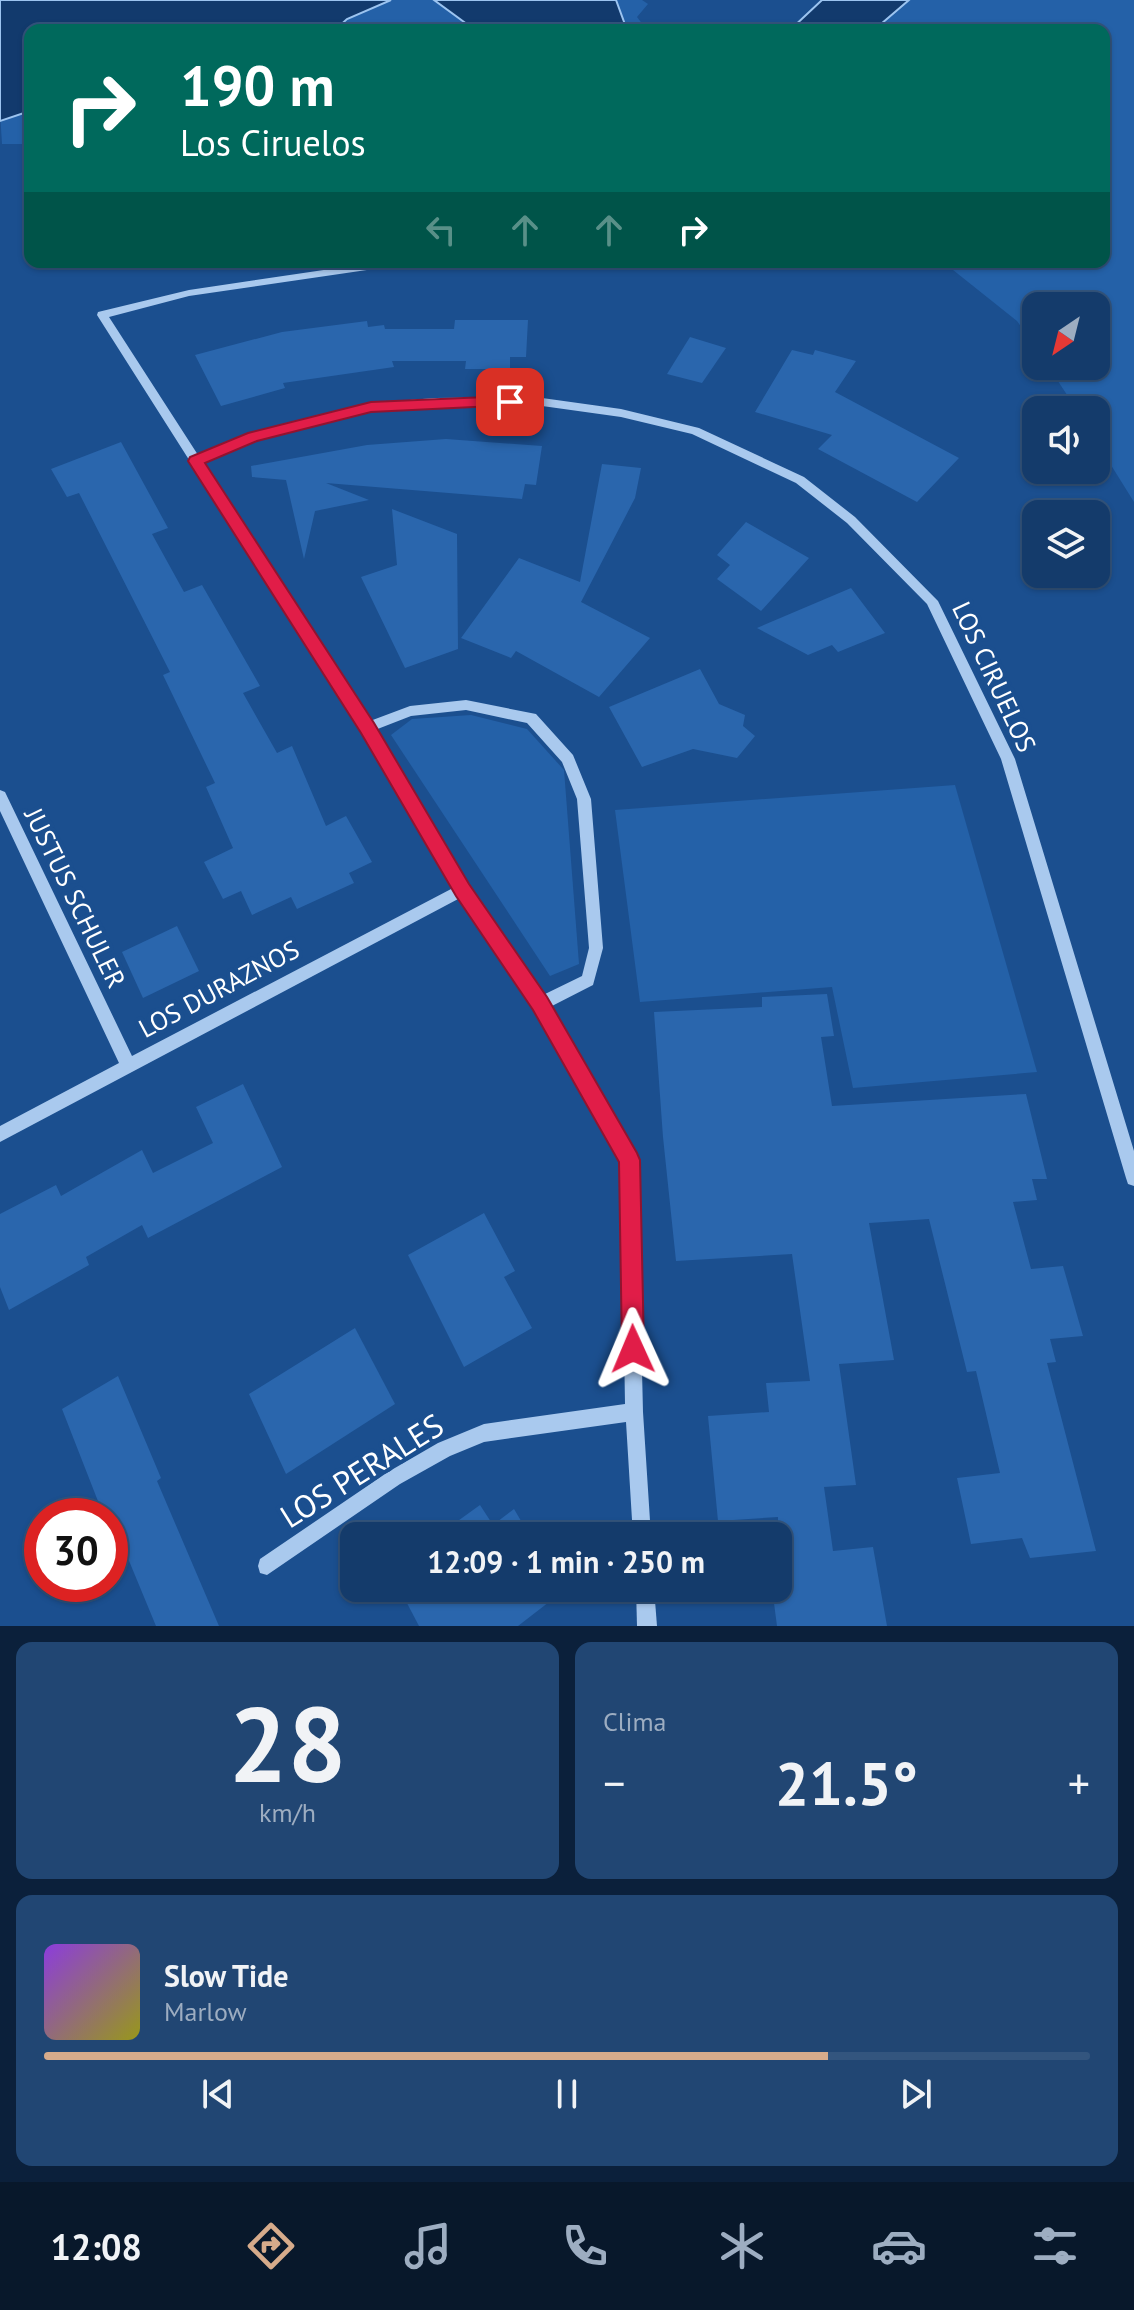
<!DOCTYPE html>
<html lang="es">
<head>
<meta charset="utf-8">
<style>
	body { margin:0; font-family:"PT Sans",sans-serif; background:#214673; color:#f1f3f6; height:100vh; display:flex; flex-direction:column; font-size:30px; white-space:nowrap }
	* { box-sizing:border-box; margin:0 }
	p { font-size:26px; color:#9dadc1 }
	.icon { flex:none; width:44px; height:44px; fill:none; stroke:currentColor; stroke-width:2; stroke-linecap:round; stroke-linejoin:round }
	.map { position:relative; height:1626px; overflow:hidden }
	.drawer { display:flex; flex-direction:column; gap:16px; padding:16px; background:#0b203b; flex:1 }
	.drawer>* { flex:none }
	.top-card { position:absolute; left:24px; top:24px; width:1086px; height:244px; border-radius:16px; box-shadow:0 2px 6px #0004,0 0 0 2px #33557e; background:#00695c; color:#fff; overflow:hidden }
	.needle { width:52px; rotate:215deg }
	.tools { position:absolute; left:1022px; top:292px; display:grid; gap:16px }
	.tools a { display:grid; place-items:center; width:88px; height:88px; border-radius:16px; background:#143b6b; box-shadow:0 2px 6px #0004,0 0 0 2px #33557e; font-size:40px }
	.speed { position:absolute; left:24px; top:1498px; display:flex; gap:16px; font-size:40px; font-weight:700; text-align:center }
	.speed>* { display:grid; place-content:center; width:104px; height:104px; border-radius:50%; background:#143b6b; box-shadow:0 2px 6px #0004,0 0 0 2px #33557e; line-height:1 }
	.speed .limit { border:12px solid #d22; background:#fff; color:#111 }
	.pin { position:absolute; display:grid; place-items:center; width:68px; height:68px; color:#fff; margin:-34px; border-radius:16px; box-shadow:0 4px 12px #0006 }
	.me { position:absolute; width:88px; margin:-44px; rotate:359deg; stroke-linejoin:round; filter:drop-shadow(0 0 6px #0008) }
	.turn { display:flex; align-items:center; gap:28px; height:168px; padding:0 24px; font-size:36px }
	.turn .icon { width:104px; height:104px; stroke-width:2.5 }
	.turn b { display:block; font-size:56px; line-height:68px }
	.lanes { display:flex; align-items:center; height:76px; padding:0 24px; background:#0003; justify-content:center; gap:40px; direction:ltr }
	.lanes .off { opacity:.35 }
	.big { font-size:60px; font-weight:700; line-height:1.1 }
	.drawer .tile { flex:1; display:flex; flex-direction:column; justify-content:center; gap:12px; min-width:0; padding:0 28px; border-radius:16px; background:#214673 }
	.drawer .dial { align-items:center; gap:0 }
	.dial b { font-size:104px; line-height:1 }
	.song { display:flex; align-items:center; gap:24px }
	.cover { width:96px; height:96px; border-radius:12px; background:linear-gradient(135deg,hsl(270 70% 55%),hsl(60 70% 35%)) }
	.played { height:8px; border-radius:4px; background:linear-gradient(90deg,#d6ab8b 75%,#33557e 75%) }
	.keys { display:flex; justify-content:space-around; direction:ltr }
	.heat { display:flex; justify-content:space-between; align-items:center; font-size:44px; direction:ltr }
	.drawer .tiles { flex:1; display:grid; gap:16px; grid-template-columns:1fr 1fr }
	.tile:last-child { grid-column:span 2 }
	.trip { position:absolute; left:340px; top:1522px; width:452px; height:80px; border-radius:16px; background:#143b6b; box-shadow:0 2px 6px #0004,0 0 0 2px #33557e; font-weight:700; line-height:80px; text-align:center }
	.tab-bar { display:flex; height:128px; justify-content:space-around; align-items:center; background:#08182b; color:#9dadc1 }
	.tab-bar .icon { width:56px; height:56px }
	.tab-bar .on { color:#d6ab8b }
	.tab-bar b { font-size:36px; color:#f1f3f6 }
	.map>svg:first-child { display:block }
</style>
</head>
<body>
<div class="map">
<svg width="1134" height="1626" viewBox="0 0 1134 1626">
	<rect width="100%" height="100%" fill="#1b4f8f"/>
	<g fill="#2461a8">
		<path d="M324 0H642L648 4 637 17 647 30H234Z"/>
		<path d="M848 0H1134V502L1096 441V410H1077L1048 366H1096V306H1036V348L1017 321 943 262H1104V30H817Z"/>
		<path d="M30 98V144H2L0 112Z"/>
		<path d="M471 715 527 729 564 770 579 964 550 976 391 735 412 719Z"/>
		<path d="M955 785 1037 1072 853 1088 832 987 640 1002 615 810Z"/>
	</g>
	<g fill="#123a6d" stroke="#9cc4f0" stroke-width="2">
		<path d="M0 0H391L347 19 335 30H30V111L0 121Z"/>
		<path d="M434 0H616L627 30H475Z"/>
		<path d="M822 0H909L874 30H790Z"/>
	</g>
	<g fill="#2a66ad">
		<path d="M455 320H528L526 357H510V369H465L466 361H392L394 367 283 383 285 388 221 406 195 355 282 332 367 321 368 327 384 325 385 329H454Z"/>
		<path d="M690 337 726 348 702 383 667 374Z"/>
		<path d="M792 350 813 355 815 350 856 361 835 392 959 458 917 502 818 449 832 435 755 412Z"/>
		<path d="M446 439 542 446 536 485 525 484 522 499 326 483 369 500 315 511 304 559 286 480 252 477 251 466 367 445Z"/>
		<path d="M121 442 168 528 152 534 184 592 202 585 260 686 243 693 277 753 292 746 326 826 346 816 372 862 349 873 354 883 297 909 291 897 252 915 241 891 223 899 204 862 233 848 206 787 215 783 163 675 170 672 79 493 67 497 51 469Z"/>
		<path d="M602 464 641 468 635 498 581 602 650 638 599 697 516 651 511 658 461 638 519 558 580 582Z"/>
		<path d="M392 509 457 534 458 649 405 668 361 577 397 565Z"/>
		<path d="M746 522 809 558 761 611 717 579 730 565 717 555Z"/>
		<path d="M851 588 885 633 838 652 832 645 808 655 757 628Z"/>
		<path d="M700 669 719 704 745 715 743 726 755 736 737 758 693 749 642 767 609 707Z"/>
		<path d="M177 926 199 971 143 998 122 952Z"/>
		<path d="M827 994 834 1036 821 1037 832 1106 1026 1094 1047 1179H1032L1037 1200 1013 1202 1031 1269 1063 1266 1083 1336 1050 1339 1056 1362 1047 1363 1096 1551 1030 1558 1022 1538 971 1544 957 1478 1000 1473 976 1371 967 1372 929 1219 869 1223 894 1360 839 1364 856 1485 824 1487 833 1551 873 1547 887 1626H777L772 1588H778V1517L718 1521 708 1416 769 1412 766 1383 810 1381 792 1254 676 1261 663 1137 654 1012 762 1007V997Z"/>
		<path d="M243 1084 282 1167 148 1238 142 1225 86 1257 89 1265 9 1310 0 1287V1214L56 1185 61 1196 142 1150 153 1173 213 1143 196 1107Z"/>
		<path d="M484 1213 515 1271 504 1277 532 1328 464 1367 408 1255Z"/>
		<path d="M355 1328 395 1404 286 1474 249 1394Z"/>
		<path d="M118 1376 161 1478 157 1481 219 1626H156L108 1510 103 1514 62 1409Z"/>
		<path d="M480 1505 493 1525 514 1509 530 1536H437Z"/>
		<path d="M399 1588H560L562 1592 518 1626H419Z"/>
	</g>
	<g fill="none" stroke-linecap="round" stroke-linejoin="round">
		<g fill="#a9c9ee" fill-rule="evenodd">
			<path d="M378 262H406L401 265 189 296 109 317 198 455 249 434 371 403 435 398 535 397 621 409 699 428 804 477 855 517 938 601 1015 759 1134 1151V1186L1128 1184 1126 1178 1001 759 927 604 847 523 796 483 692 434 621 417 535 405 435 406 371 411 256 440 203 462 370 721 410 706 466 700 536 714 573 755 591 799 603 948 593 985 550 1007 637 1160 643 1412 651 1536H633L626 1422 484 1442 450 1456 400 1484 267 1575 260 1573 258 1566 260 1559 388 1472 438 1443 484 1424 625 1404 621 1161 535 1009 460 898 0 1142V1126L119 1063 0 811V790L5 792 132 1056 453 888 362 732 97 315 98 312 189 290ZM466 710 527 723 562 762 577 799 589 948 582 976 543 995 467 886 375 730 411 716Z"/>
			<path d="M636 1588H654L657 1626H637Z"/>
		</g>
	</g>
	<path fill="#e11d48" stroke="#92132f" stroke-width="2" d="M510 396 517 402 515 405 371 412 257 441 205 463 374 723 469 884 547 997 637 1153 640 1160 644 1349 641 1357 633 1361 625 1357 622 1349 619 1162 533 1010 456 896 361 733 188 461 190 457 248 433 371 402Z"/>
	<g text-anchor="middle" stroke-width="8" stroke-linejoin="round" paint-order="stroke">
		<g font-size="26" fill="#fff" stroke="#1b4f8f">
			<text transform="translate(994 677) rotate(65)" y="9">LOS CIRUELOS</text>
			<text transform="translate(75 898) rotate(64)" y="9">JUSTUS SCHULER</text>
			<text transform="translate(219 989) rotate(-28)" y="9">LOS DURAZNOS</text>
		</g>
		<g font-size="32" fill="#fff" stroke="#1b4f8f">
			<text transform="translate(362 1471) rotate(-32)" y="11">LOS PERALES</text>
		</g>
	</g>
</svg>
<div class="tools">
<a><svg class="needle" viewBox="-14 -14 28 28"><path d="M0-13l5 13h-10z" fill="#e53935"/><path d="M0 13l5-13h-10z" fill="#9dadc1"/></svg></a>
<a><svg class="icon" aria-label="sound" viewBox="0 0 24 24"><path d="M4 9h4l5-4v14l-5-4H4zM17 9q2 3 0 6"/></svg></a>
<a><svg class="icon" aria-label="layers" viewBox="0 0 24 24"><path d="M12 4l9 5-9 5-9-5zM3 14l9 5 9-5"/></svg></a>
</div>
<div class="speed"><div class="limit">30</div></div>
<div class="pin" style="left:510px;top:402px;background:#d93025"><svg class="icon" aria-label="arrive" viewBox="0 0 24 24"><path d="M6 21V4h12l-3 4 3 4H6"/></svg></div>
<svg class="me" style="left:633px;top:1349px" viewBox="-20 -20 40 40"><path d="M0-17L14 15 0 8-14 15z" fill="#e11d48" stroke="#fff" stroke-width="4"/></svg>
<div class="trip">12:09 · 1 min · 250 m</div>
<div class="top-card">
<div class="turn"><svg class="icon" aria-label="right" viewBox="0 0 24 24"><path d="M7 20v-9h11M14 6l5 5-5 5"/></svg><div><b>190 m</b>Los Ciruelos</div></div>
<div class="lanes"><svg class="icon off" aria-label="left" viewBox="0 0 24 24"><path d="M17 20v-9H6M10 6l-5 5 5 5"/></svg><svg class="icon off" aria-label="ahead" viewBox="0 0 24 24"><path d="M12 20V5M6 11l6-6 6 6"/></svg><svg class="icon off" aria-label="ahead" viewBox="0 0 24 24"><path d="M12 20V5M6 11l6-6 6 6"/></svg><svg class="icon" aria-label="right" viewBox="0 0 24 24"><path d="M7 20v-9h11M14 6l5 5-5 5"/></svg></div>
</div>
</div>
<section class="drawer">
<div class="tiles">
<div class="tile dial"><b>28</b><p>km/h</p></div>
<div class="tile"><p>Clima</p>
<div class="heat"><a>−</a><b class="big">21.5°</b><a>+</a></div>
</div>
<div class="tile">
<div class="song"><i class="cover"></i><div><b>Slow Tide</b><p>Marlow</p></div></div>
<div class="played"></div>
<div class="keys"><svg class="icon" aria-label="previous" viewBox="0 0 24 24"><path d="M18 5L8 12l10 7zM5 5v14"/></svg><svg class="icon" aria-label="pause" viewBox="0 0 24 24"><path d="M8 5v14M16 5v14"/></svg><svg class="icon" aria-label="next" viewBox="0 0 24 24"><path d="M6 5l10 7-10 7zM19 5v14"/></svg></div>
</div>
</div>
</section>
<nav class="tab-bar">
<b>12:08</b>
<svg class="icon on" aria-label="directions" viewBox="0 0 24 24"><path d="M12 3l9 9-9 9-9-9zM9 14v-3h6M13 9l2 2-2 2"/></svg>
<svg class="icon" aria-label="music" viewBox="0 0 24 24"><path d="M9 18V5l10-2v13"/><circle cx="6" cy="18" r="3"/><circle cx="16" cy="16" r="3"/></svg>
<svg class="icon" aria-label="phone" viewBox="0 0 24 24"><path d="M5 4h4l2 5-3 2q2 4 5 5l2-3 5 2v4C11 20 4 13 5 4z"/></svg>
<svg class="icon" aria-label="climate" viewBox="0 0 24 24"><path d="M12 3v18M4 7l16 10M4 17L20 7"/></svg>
<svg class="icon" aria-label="car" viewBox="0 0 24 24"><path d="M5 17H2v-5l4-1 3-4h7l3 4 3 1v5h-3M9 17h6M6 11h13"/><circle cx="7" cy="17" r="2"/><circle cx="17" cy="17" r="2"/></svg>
<svg class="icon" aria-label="filters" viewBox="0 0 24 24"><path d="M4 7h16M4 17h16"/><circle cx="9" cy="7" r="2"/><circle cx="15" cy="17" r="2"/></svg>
</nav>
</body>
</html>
